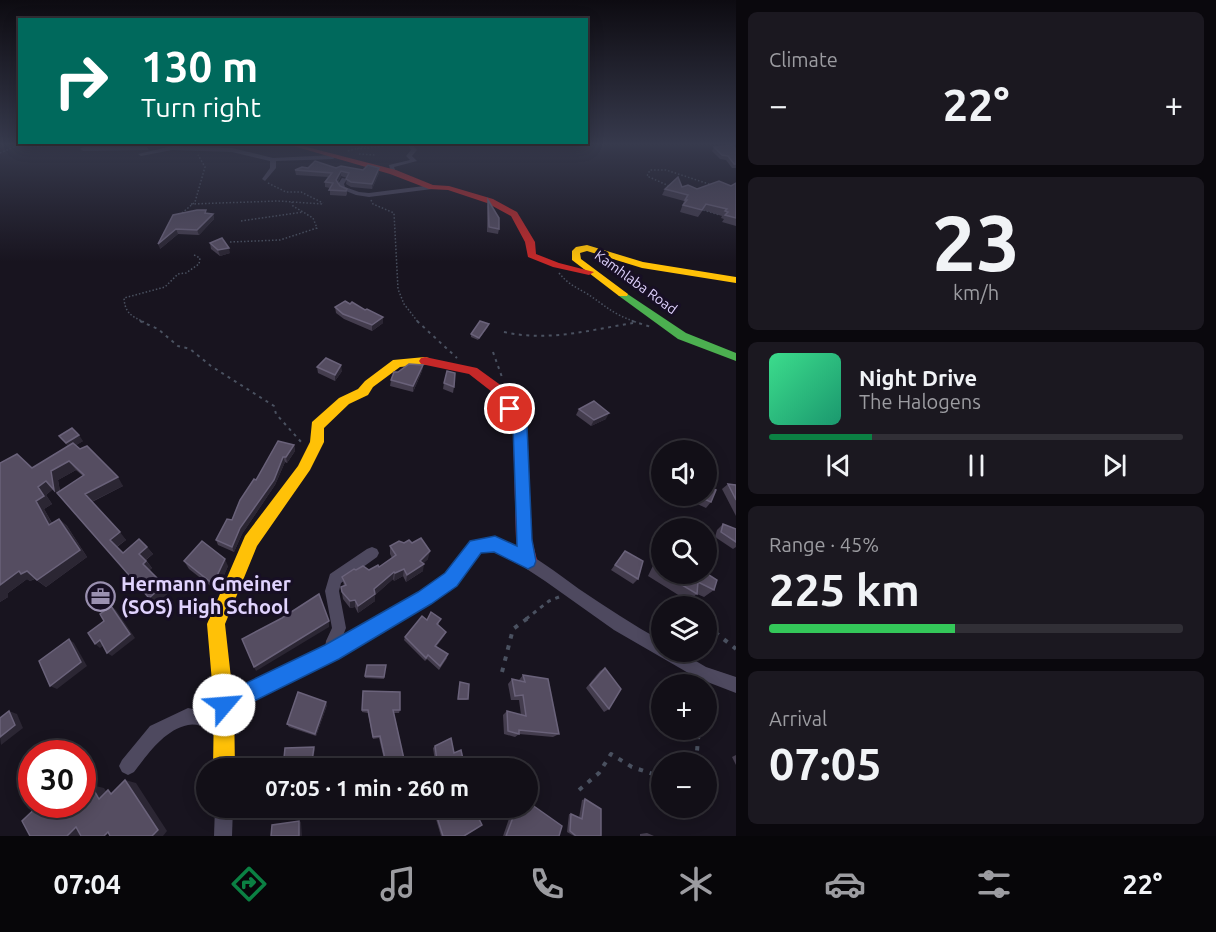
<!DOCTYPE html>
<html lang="en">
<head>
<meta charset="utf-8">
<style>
	body { margin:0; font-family:Ubuntu,sans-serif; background:#1b1820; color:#f1f3f6; height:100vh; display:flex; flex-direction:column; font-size:22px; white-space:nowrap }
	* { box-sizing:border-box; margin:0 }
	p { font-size:20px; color:#9c9ca1 }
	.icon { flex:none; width:33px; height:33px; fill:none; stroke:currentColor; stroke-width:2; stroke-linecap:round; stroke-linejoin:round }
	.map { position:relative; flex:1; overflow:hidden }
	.sheet { display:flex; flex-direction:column; gap:12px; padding:12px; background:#0a080d; width:480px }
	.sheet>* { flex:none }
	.top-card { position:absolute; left:18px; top:18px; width:570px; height:126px; border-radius:0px; box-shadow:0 3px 15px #0003,0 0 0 2px #312f36; background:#00695c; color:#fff; overflow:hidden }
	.tools { position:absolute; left:651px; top:440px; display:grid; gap:12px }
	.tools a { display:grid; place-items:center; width:66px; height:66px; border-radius:50%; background:#120f17; box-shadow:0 3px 15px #0003,0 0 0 2px #312f36; font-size:30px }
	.speed { position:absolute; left:18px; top:740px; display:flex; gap:12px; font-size:30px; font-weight:700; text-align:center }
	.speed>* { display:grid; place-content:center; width:78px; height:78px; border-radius:50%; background:#120f17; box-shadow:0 3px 15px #0003,0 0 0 2px #312f36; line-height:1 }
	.speed .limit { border:9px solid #d22; background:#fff; color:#111 }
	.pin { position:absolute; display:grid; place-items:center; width:51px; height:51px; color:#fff; margin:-26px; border:3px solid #fff; border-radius:50%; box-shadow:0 2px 6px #0007 }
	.me { position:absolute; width:66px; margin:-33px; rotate:63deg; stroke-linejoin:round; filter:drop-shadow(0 0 4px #0008) }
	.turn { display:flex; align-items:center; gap:21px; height:126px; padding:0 24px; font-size:27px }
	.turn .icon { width:78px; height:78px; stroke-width:2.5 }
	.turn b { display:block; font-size:42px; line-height:51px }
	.big { font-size:45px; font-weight:700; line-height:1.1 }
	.sheet .tile { flex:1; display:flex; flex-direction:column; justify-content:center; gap:9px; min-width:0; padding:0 21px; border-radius:9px; background:#1b1820 }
	.sheet .dial { align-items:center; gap:0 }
	.dial b { font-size:78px; line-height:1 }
	.song { display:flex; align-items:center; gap:18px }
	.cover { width:72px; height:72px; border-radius:9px; background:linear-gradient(135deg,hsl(150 70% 55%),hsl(160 70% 35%)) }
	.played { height:6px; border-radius:3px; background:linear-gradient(90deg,#0b8043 25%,#312f36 25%) }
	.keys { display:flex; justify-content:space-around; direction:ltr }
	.heat { display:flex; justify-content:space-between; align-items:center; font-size:33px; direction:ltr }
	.charge { height:9px; border-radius:4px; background:linear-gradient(90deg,#34c759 45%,#312f36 0) }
	.trip { position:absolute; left:196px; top:758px; width:342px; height:60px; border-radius:30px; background:#120f17; box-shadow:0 3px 15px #0003,0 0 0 2px #312f36; font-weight:700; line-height:60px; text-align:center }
	.dock { display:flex; height:96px; justify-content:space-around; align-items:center; background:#070609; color:#9c9ca1 }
	.dock .icon { width:42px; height:42px }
	.dock .current { color:#0b8043 }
	.dock b { font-size:27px; color:#f1f3f6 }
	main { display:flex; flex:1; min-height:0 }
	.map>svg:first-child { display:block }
</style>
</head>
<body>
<main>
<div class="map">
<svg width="736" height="836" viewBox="0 0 736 836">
	<rect width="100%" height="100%" fill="#18141f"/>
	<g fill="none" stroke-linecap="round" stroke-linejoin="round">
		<g stroke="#4a5160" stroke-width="1.5" stroke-dasharray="1.5 2" stroke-linecap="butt">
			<path d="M27 145 33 147 60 145"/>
			<path d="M357 149 395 145"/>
			<path d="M348 151 369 145"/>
			<path d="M0 153 19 145"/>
			<path d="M359 154 375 155"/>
			<path d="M268 183 286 192H301L323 203"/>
			<path d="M669 186 647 176 650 170H666L712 185"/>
			<path d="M371 200 373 204 394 213 398 289 404 304 418 322"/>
			<path d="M191 204 278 201 323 204"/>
			<path d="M700 209 720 215"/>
			<path d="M182 213 195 202 205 167 198 155"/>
			<path d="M241 221 303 212"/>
			<path d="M230 242 280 240 317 228 313 218 293 206 292 202"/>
			<path d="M559 273C567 283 575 287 586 293 606 306 612 314 636 322"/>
			<path d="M144 322C131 316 125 313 124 298L165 287 178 274 186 273 199 264 200 258 194 255"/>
		</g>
		<g stroke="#4a5160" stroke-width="2" stroke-dasharray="3 4.5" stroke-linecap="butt">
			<path d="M140 321 158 329 178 346 190 349 211 366 274 406 276 414 302 443"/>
			<path d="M417 321 457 358"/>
			<path d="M632 321 651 327"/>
			<path d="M504 332C548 342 590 330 633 323"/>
			<path d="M493 352 503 380"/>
		</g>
		<path stroke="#4a5160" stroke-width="3" stroke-dasharray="4 5" stroke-linecap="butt" d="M526 619 549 601 559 597"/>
		<g stroke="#4a5160" stroke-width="4" stroke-dasharray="4.5 7" stroke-linecap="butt">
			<path d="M706 625 736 649"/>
			<path d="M502 672 513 629 528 618"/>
			<path d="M696 762 699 729"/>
			<path d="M579 790 599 773 611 754 632 767 662 777"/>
		</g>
		<g fill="#4e495f" fill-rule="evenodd">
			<path d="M408 145H413L417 150 412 156 417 161 394 167 396 172 391 173 389 165 410 160 406 156 411 150Z"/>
			<path d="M172 146 232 148 273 158 333 155 336 157 333 159 276 161V168L265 181 262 179 270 168V161L232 152 172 150 141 156 138 154Z"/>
			<path d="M147 147 149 150 83 151 80 149 83 147Z"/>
			<path d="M342 178 347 179 344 184 345 187 359 192 369 193 432 185 435 187 432 189 369 197 356 195 341 189 338 184Z"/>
			<path d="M496 538C526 549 553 570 579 589 606 607 633 625 662 641V651H679L706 667 736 677V693L697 678 614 630 545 581 504 554 495 550 480 552 456 584 430 603 337 657 230 711 224 713 218 711 216 705 218 699 325 648 326 641 332 628 325 591 330 574 367 549 372 547 377 549 379 553 377 557 341 583 339 591 346 628 342 638 420 593 446 574 471 542Z"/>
			<path d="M188 708 207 712 230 722 232 728 230 734 224 736C214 732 199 722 188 725 164 730 148 754 134 772L128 775 122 772 119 766 122 760 150 726Z"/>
			<path d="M215 807H233L232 836H214Z"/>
		</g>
		<path fill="#4caf50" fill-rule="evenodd" d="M623 291 686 333 736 353V361L678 339 619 296 618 294Z"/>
		<g fill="#ffc107" fill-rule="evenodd">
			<path d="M587 245 643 262 736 277V283L642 268 587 251 580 253 581 259 628 294 627 296H619L572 260V251L576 247Z"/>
			<path d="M425 357 429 358 431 361 429 364 400 367 373 387 368 395 349 404 324 428V442L310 470 257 546 225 624 234 705 235 768H213L214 705 207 624 245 536 298 466 310 442 312 422 339 398 358 389 365 381 393 360Z"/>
		</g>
		<g fill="#c62828" fill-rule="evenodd">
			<path d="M290 145H299L396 170 433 185 449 186 493 199 517 212 535 242 536 254 559 263 594 272 589 275 553 267 528 257 525 242 511 216 487 203 448 190 429 189 390 174Z"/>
			<path d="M425 357 477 368 506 389 527 426 532 540 537 560 534 566 528 568 522 566 516 540 513 426 496 395 469 374 421 364 419 361 421 358Z"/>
		</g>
	</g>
	<g fill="#443d4e" fill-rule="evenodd">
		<path d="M714 147 736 149V168H732L726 160 720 159 712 151Z"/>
		<path d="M308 168H336L363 170 379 168V173L372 189 351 187 346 184 347 178 341 176 338 183 340 186 347 189V194L346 196 330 195V188L325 187V182L328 177 296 175 295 170Z"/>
		<path d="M736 183V226L722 222 724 219 721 218 722 216 703 210 698 217 680 212 684 201 662 195 665 189 682 187 697 189 731 186Z"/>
		<path d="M488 200 499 229 498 234 487 232V206Z"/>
		<path d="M207 213 213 214 214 219 199 235 178 234 160 249 173 215Z"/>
		<path d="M210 243 230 253 220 256 211 249Z"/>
		<path d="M335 307 365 310 383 317V323L372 331 344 319 336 313Z"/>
		<path d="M488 327 478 340 471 337V334Z"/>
		<path d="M423 365 422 371 413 392 390 386 391 380 398 372Z"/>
		<path d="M317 367 342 371 335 381 318 373Z"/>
		<path d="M444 383 454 387 453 393 443 389Z"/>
		<path d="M579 409 606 419 591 426 576 415Z"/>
		<path d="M59 436 83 441 76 445 123 486 92 502 126 540 117 547 123 553 147 547 153 554 146 560 152 568 149 570 169 592 155 605 53 489 46 495 52 504 44 509 52 523 59 519 67 526 87 557 46 587 35 579 30 581 27 579 8 593V597L0 602 32 468 68 446ZM76 470 83 476 60 491 58 480Z"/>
		<path d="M294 445 295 451 287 463 285 462 275 485 242 534 234 552 218 545 216 540 232 520 256 480Z"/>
		<path d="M728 484 736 485V516L722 489Z"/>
		<path d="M694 495H706L711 502 706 508 691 501Z"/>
		<path d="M723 524 736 529V547L733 549 715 537 717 530Z"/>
		<path d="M390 546 428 559 423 563V571L406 582 403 576 394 581 393 579 375 595V601L358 613 355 607 350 608 343 599 341 587 344 586 342 577 356 570H369L379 567 392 558 390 554Z"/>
		<path d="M662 547V573H706L714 590 704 597 697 594 688 601 648 576Z"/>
		<path d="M625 551 638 579 633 584 611 570Z"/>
		<path d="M184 561 228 566 217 591 189 569Z"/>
		<path d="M427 620 439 623 438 625 446 632 444 636 436 647 447 658 439 670 427 659 425 661 404 640 405 637Z"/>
		<path d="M386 665 384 679 365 678V676Z"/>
		<path d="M605 668 609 709 604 712 586 688 600 671Z"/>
		<path d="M523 675 559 734 553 737 519 734 515 737 504 734 503 715 507 711 521 715 519 700H511L508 684 512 679 519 681V680Z"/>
		<path d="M460 682 468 699 466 700H458Z"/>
		<path d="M327 705 316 736 289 727 287 724Z"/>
		<path d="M362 710H400L399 713H394L406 768H386L379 738 373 739 368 713 362 712Z"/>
		<path d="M435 746 454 753 465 768H436L433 748Z"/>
		<path d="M736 755V765L732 757Z"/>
		<path d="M585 799 601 836H574L567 832 569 814H571L579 818 582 800Z"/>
		<path d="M437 807 464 836H441L433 809Z"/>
		<path d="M513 807H528L559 836H503Z"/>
		<path d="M647 833 654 836H640V834Z"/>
	</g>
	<g fill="#2b2633">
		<path d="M379 168V173L372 189V184Z"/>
		<path d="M341 171V176L336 185V180Z"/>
		<path d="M213 214 214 219 199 235 197 230Z"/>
		<path d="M176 229 178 234 160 249 158 244Z"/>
		<path d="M229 248 230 253 220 256 218 250Z"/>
		<path d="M383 317V323L372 331V325Z"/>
		<path d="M489 324 488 327 478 340 479 338Z"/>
		<path d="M341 365 342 371 335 381V375Z"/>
		<path d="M423 365 422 371 413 392V386Z"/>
		<path d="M609 413 606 419 591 426 594 420Z"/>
		<path d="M79 435 83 441 70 449 66 443Z"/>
		<path d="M294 445 295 451 287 463 286 457Z"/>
		<path d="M283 457 285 462 275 485 242 534 234 552 232 547 240 528Z"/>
		<path d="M69 461 76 470 58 480 61 498 54 490 51 471Z"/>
		<path d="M118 477 123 486 91 502 85 494Z"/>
		<path d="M46 481 53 489 46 495 52 504 44 509 57 533 49 525 36 501 38 487Z"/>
		<path d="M59 519 67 526 87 557 46 587 37 580Z"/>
		<path d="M120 532 126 540 116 547 110 540Z"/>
		<path d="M147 547 153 554 144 561 139 554Z"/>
		<path d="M430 551 428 559 421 566 424 564 423 571 406 582 407 575Z"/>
		<path d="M225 559 228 566 217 591 213 584Z"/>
		<path d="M146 561 152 568 149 571 143 564Z"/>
		<path d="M404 569 403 576 394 581 395 573Z"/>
		<path d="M19 571H27L36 578 30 581 27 579 8 593V597L0 602V585Z"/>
		<path d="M394 572 393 579 375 595V601L358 613V606L374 589Z"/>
		<path d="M164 585 169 592 155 605 149 598Z"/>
		<path d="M355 600V607L350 608V601Z"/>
		<path d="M111 606 116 610 135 638 112 656 107 653Z"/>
		<path d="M329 621V627L256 671 254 667Z"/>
		<path d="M446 632 444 636 434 650 435 646Z"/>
		<path d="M69 639 74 643 87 666 57 689 50 686Z"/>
		<path d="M100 640 105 644 100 648 95 644Z"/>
		<path d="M326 702 327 705 316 736 315 734Z"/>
		<path d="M9 711 17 714 23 728 1 745 0 737Z"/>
		<path d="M314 747 315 749 312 768H311Z"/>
		<path d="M125 780 136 783 167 831 163 836H152Z"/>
		<path d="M82 785 92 800 82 798Z"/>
		<path d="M91 785 104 788 112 801 99 799Z"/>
		<path d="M299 821 301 822 302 836H299Z"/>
		<path d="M76 827 82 836H67Z"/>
	</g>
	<g fill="#554d61" stroke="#6a627a" stroke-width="1.5">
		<path d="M732 145 736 149V164H734L728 156 722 155 714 147Z"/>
		<path d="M315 161 336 168 341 166 363 170 368 165 379 168 372 184 351 182 346 179 349 173 341 171 336 180 340 186 347 189 346 191 329 190 333 183 325 182 332 173 295 170 302 167 308 168Z"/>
		<path d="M678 177 682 187 688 185 697 189 719 181 731 186 736 183V218L725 215 728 212 725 211 727 209 706 204 702 210 683 205 687 200H685L688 195 665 189Z"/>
		<path d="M488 200 499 218V229L489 227Z"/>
		<path d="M197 210H206L205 213 213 214 197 230 176 229 158 244 173 215Z"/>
		<path d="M222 238 229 248 218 250 210 243Z"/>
		<path d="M345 301 350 304 352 302 365 310 367 309 383 317 372 325 343 314 335 307Z"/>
		<path d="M480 321 489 324 479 338 471 334Z"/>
		<path d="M326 358 341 365 335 375 317 367Z"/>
		<path d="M409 364 423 365 413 386 391 380 394 372H398Z"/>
		<path d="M447 371 455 373 454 387 444 383Z"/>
		<path d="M594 401 609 413 594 420 579 409Z"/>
		<path d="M72 428 79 435 66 443 59 436Z"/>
		<path d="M278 441 294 445 286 457H283L274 480 240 528 232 547 216 540 227 519 232 520 240 500 254 479 256 480Z"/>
		<path d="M73 443 80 449 87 446 118 477 85 494 120 532 110 540 123 553 139 539 147 547 139 554 146 561 143 564 164 585 149 598 57 493 84 475 69 461 51 471 54 490 46 481 38 487 44 496 36 501 49 525 59 519 80 550 37 580 27 571 21 574 19 571 0 585V463L17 454 32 468Z"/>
		<path d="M728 484 736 485V500Z"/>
		<path d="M706 486 716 490 711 502 697 496 706 495Z"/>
		<path d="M723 524 736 529V542L721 532Z"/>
		<path d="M421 538 430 551 420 561 424 564 407 575 404 569 395 573 394 572 374 589 375 594 358 606 355 600 350 601 342 592 341 587 346 585 342 577 354 569 356 570 363 566 369 570 378 565 379 567 396 555 390 546 399 541 404 543 409 540 412 543Z"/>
		<path d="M202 541 225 559 213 584 184 561Z"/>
		<path d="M625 551 643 561 638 579 615 565Z"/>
		<path d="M662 557V573L656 569Z"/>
		<path d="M662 573H706L717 580 714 590 698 582 697 594Z"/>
		<path d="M319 594 329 621 254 667 242 639 282 618Z"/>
		<path d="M111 606 130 634 107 653 100 640 95 644 88 633 104 621 100 614Z"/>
		<path d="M431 612 441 619 437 624 446 632 435 646 448 654 440 666 428 655 426 658 405 637 422 616 427 620Z"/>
		<path d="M69 639 81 662 50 686 39 661Z"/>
		<path d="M367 665H386L384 677 365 676Z"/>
		<path d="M605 668 621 689 609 709 590 685Z"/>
		<path d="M523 675 548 679 559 734 519 730V734L508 731 507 711 526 716 523 695 515 696 512 679 525 682Z"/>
		<path d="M460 682 469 684 468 699H458Z"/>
		<path d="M363 691 400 692V710H393L406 768H387L380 736 373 737 368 710H362Z"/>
		<path d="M298 692 326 702 315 734 287 724Z"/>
		<path d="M9 711 15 725 0 737V718Z"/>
		<path d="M451 738 454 753 461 750 465 768H438L435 746Z"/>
		<path d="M314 747 311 768H283L285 748Z"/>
		<path d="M125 780 158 830 152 836H110L108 832 104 836H81L76 827 67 836H30L22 821 40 804H82V794L91 785 99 799 108 790 111 794Z"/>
		<path d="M585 799 601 809V836H576L570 831 571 814 582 819Z"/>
		<path d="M528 802 562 826 559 836H506L517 807H528Z"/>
		<path d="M437 807H473L482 825 464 836H443L434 808Z"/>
		<path d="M299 821V836H271L272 825Z"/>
	</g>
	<linearGradient id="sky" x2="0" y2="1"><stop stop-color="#0d0b11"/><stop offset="0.55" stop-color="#373a4d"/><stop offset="1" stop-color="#373a4d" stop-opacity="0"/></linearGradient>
	<rect width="736" height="262" fill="url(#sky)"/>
	<path fill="#1a73e8" stroke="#114b97" stroke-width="1.5" d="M510 404 515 406 527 426 532 540 536 561 534 566 528 569 494 552 481 553 457 586 431 604 339 659 232 712 224 715 217 712 214 705 217 697 325 645 418 592 445 573 470 541 495 536 517 546 513 426 504 409Z"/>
	<defs>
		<symbol id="office-ring" viewBox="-11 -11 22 22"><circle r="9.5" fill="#170f24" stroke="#9a90b0" stroke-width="1.5"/><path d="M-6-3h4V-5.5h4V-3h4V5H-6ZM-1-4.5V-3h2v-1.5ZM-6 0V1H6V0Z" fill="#9a90b0"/></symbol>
	</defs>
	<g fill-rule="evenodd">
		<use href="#office-ring" x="84" y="580" width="33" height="33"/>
	</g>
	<g text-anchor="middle" stroke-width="6" stroke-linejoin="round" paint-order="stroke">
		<g font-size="14" fill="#e0d3fe" stroke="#170f24">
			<text transform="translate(636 282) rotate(36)" y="5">Kamhlaba Road</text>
		</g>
		<g font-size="20" font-weight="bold" fill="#e0d3fe" stroke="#170f24" text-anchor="start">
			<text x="121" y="591">Hermann Gmeiner<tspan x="121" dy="23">(SOS) High School</tspan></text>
		</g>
	</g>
</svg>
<div class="tools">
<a><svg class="icon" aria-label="sound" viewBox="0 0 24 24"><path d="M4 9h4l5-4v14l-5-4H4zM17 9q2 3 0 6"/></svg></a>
<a><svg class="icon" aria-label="search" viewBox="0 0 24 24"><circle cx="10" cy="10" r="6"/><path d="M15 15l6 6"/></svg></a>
<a><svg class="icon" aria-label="layers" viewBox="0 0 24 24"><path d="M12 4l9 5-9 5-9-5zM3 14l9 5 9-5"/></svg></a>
<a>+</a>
<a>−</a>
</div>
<div class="speed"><div class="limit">30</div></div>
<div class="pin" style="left:510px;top:409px;background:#d93025"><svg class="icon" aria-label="arrive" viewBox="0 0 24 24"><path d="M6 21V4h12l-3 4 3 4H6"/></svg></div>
<svg class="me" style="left:224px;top:705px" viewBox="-20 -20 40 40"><circle r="19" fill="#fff"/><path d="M0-13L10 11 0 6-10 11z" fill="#1a73e8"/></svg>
<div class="trip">07:05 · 1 min · 260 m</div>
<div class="top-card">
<div class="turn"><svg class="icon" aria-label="right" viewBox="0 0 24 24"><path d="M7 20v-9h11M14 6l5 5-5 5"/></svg><div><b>130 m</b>Turn right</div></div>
</div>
</div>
<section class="sheet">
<div class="tile"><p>Climate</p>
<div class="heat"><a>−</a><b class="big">22°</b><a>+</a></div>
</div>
<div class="tile dial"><b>23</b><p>km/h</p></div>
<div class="tile">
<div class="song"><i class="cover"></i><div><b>Night Drive</b><p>The Halogens</p></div></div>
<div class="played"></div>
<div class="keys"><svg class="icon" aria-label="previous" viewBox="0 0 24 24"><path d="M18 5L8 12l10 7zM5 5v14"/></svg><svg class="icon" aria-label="pause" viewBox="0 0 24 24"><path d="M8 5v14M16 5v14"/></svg><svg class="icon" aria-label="next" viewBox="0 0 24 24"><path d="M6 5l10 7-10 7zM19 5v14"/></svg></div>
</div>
<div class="tile"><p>Range · 45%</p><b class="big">225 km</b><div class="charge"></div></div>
<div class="tile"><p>Arrival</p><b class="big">07:05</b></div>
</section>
</main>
<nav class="dock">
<b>07:04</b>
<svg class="icon current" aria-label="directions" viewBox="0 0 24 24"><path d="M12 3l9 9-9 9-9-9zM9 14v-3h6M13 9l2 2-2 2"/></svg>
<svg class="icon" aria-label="music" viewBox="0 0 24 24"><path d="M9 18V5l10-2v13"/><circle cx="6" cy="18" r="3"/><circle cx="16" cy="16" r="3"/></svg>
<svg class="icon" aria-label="phone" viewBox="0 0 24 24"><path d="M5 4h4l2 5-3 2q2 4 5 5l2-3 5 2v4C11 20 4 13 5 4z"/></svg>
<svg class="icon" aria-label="climate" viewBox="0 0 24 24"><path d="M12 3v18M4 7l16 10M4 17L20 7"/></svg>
<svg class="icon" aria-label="car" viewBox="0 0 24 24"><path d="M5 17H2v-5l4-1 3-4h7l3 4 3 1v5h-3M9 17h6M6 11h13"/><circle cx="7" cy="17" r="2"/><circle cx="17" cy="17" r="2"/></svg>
<svg class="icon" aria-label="filters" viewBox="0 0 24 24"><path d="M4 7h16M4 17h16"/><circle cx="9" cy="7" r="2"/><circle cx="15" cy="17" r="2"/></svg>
<b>22°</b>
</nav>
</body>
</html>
